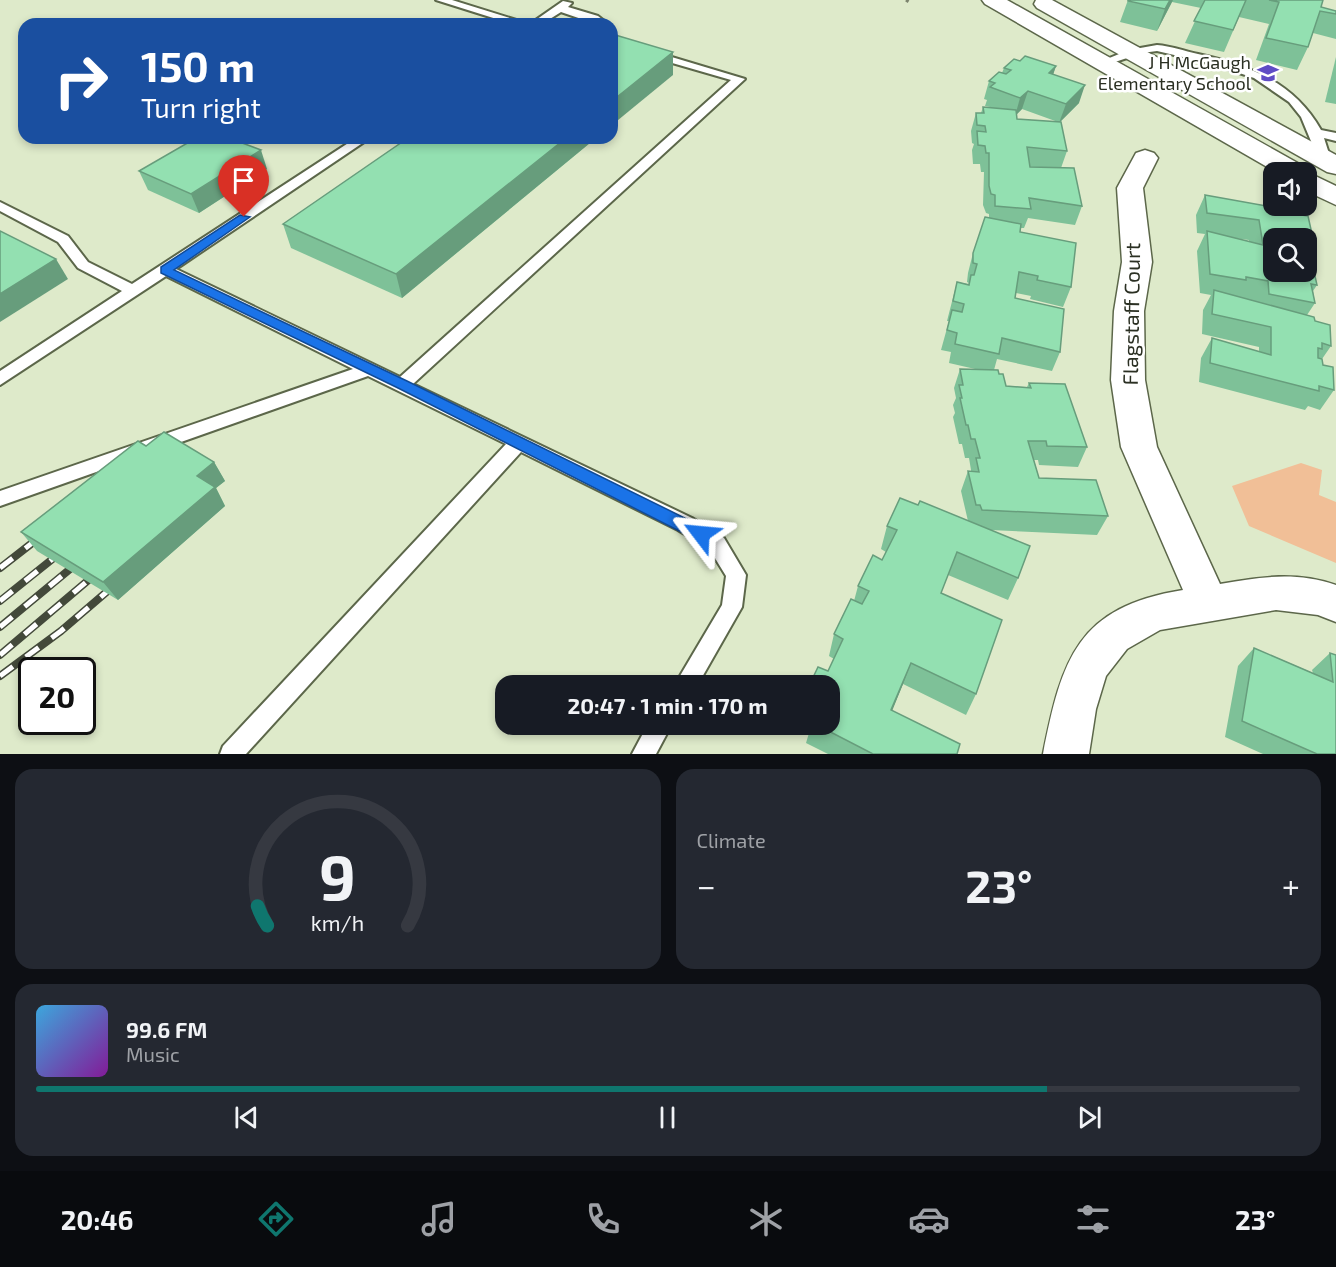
<!DOCTYPE html>
<html lang="en">
<head>
<meta charset="utf-8">
<style>
	body { margin:0; font-family:"Exo 2",sans-serif; background:#242831; color:#f1f3f6; height:100vh; display:flex; flex-direction:column; font-size:22px; white-space:nowrap }
	* { box-sizing:border-box; margin:0 }
	p { font-size:20px; color:#9ea1a6 }
	.icon { flex:none; width:33px; height:33px; fill:none; stroke:currentColor; stroke-width:2; stroke-linecap:round; stroke-linejoin:round }
	.map { position:relative; height:754px; overflow:hidden }
	.side { display:flex; flex-direction:column; gap:15px; padding:15px; background:#0d0f14; flex:1 }
	.side>* { flex:none }
	.banner { position:absolute; left:18px; top:18px; width:600px; height:126px; border-radius:18px; box-shadow:0 3px 9px #0003; background:#1a4fa0; color:#fff; overflow:hidden }
	.tools { position:absolute; left:1263px; top:162px; display:grid; gap:12px }
	.tools a { display:grid; place-items:center; width:54px; height:54px; border-radius:12px; background:#171b24; box-shadow:0 3px 9px #0003; font-size:30px }
	.speed { position:absolute; left:18px; top:657px; display:flex; gap:12px; font-size:30px; font-weight:700; text-align:center }
	.speed>* { display:grid; place-content:center; width:78px; height:78px; border-radius:50%; background:#171b24; box-shadow:0 3px 9px #0003; line-height:1 }
	.speed .limit { border:3px solid #111; border-radius:9px; background:#fff; color:#111 }
	.pin { position:absolute; display:grid; place-items:center; width:51px; height:51px; color:#fff; margin:-62px -26px; border-radius:50% 50% 50% 0; rotate:-45deg; box-shadow:0 0 6px #0007 }
	.pin .icon { rotate:45deg }
	.me { position:absolute; width:66px; margin:-33px; rotate:299deg; stroke-linejoin:round; filter:drop-shadow(0 0 4px #0008) }
	.turn { display:flex; align-items:center; gap:21px; height:126px; padding:0 24px; font-size:27px }
	.turn .icon { width:78px; height:78px; stroke-width:2.5 }
	.turn b { display:block; font-size:42px; line-height:51px }
	.big { font-size:45px; font-weight:700; line-height:1.1 }
	.side .tile { flex:1; display:flex; flex-direction:column; justify-content:center; gap:9px; min-width:0; padding:0 21px; border-radius:18px; background:#242831 }
	.side .dial { align-items:center; gap:0 }
	.dial svg { height:156px; overflow:visible; fill:none; stroke:#363941; stroke-width:7; stroke-linecap:round; text-anchor:middle }
	.dial text { fill:#f1f3f6; stroke:none }
	.song { display:flex; align-items:center; gap:18px }
	.cover { width:72px; height:72px; border-radius:9px; background:linear-gradient(135deg,hsl(200 70% 55%),hsl(290 70% 35%)) }
	.played { height:6px; border-radius:3px; background:linear-gradient(90deg,#0f766e 80%,#363941 80%) }
	.keys { display:flex; justify-content:space-around; direction:ltr }
	.heat { display:flex; justify-content:space-between; align-items:center; font-size:33px; direction:ltr }
	.side .tiles { flex:1; display:grid; gap:15px; grid-template-columns:1fr 1fr }
	.tile:last-child { grid-column:span 2 }
	.trip { position:absolute; left:495px; top:675px; width:345px; height:60px; border-radius:18px; background:#171b24; box-shadow:0 3px 9px #0003; font-weight:700; line-height:60px; text-align:center }
	.menu { display:flex; height:96px; justify-content:space-around; align-items:center; background:#090b0e; color:#9ea1a6 }
	.menu .icon { width:42px; height:42px }
	.menu .active { color:#0f766e }
	.menu b { font-size:27px; color:#f1f3f6 }
	.map>svg:first-child { display:block }
</style>
</head>
<body>
<div class="map">
<svg width="1336" height="754" viewBox="0 0 1336 754">
	<rect width="100%" height="100%" fill="#deeaca"/>
	<path fill="#f1bf97" d="M1301 463 1322 470 1319 495 1336 502V563L1249 526 1232 486Z"/>
	<g fill="none" stroke-linecap="round" stroke-linejoin="round">
		<defs>
			<g id="service">
				<path d="M436 0H452L529 24H512Z"/>
				<path d="M563 1 572 3 568 7 598 16 608 24H596L561 12 542 24H530Z"/>
				<path d="M612 36 625 43 745 79 413 384 692 518 724 538 746 575 742 607 697 686H674L722 605 726 576 710 550 678 530 521 452 246 754H220L223 746 506 444 368 376 0 506V491L353 369 166 276 0 385V371L122 291 78 268 58 242 0 211V202L68 236 88 262 132 284 356 138H370L176 269 400 377 731 80 617 47 612 44Z"/>
				<path d="M1157 45C1171 46 1184 51 1198 54 1249 65 1294 82 1321 130L1336 133V141L1324 138 1331 160 1330 163H1320L1301 117 1289 102 1254 78 1213 64 1157 51 1142 53 1103 66 1097 63 1129 50Z"/>
				<path d="M648 724H672L656 754H632Z"/>
			</g>
			<path id="minor" d="M1145 150 1154 153 1158 158 1143 188 1152 262 1144 311 1145 380 1157 447 1220 584C1261 577 1295 571 1336 585V622L1318 615 1276 610 1160 630 1127 649 1106 676 1096 709 1089 754H1043C1062 659 1077 607 1183 590L1121 447 1111 380 1114 311 1122 262 1117 188 1136 153Z"/>
			<g id="primary">
				<path d="M982 0H1007L1303 166 1307 172 1336 186V205L1306 191V172H1276L985 4Z"/>
				<path d="M1036 0H1052L1336 155V174L1327 172 1037 8 1034 4Z"/>
			</g>
		</defs>
		<use href="#service" stroke="#5c674a" stroke-width="4"/>
		<use href="#minor" stroke="#5c674a" stroke-width="3"/>
		<use href="#primary" stroke="#5c674a" stroke-width="3"/>
		<path stroke="#7c846e" stroke-width="3" stroke-dasharray="3 2" stroke-linecap="butt" d="M906 0 909 2"/>
		<use href="#service" fill="#fff" fill-rule="evenodd"/>
		<use href="#minor" fill="#fff" fill-rule="evenodd"/>
		<use href="#primary" fill="#fff" fill-rule="evenodd"/>
		<defs>
			<g id="rail">
				<path d="M0 568 45 533"/>
				<path d="M0 601 65 549"/>
				<path d="M0 627 81 560"/>
				<path d="M0 655 98 572"/>
				<path d="M0 676 61 631 117 583"/>
			</g>
		</defs>
		<use href="#rail" stroke="#43493a" stroke-width="8"/>
		<use href="#rail" stroke="#fff" stroke-width="5" stroke-dasharray="16" stroke-linecap="butt"/>
	</g>
	<g fill="#7ec198" fill-rule="evenodd">
		<path d="M1128 0H1323L1321 7 1336 11V39L1313 33 1308 47 1297 70 1256 60 1269 24 1239 17 1224 52 1185 43 1201 8 1172 2 1157 31 1120 22Z"/>
		<path d="M1336 57V104L1325 102Z"/>
		<path d="M1020 61 1056 66 1053 74 1079 103 1060 122 1067 151 1061 168 1082 206 1075 225 1028 218 1024 228H1020V232L1071 287 1063 307 1030 299 1031 296 1016 293 1015 298 1060 352 1052 371 997 359 994 370 999 374 1006 386 1027 387 1029 383 1087 447 1078 467 1039 465 1038 460H1034L1039 478 1108 516 1097 535 990 530 1018 578 1008 600 948 575 941 593 976 694 966 715 903 684 892 710 957 754H828L806 743 809 733 795 726V724H830L828 671 834 659 829 656 834 634 854 601 858 586 882 560 886 552 881 549 887 526 918 505 968 521 961 491 968 471H971V470L969 458H965L962 444H959L953 417 955 413 953 405 956 398 954 388 960 369H975L949 363 951 352 941 350 949 321H947L957 282 968 284 969 283 967 282 968 273 973 253 989 217V214L986 213 983 205 984 172H981L980 164H973L972 150 974 144 972 143 971 131 976 113H981L983 107H990L985 106 987 100 984 99 989 81 1002 73 1004 68ZM1022 109 1058 122 1017 119 1016 115Z"/>
		<path d="M408 138H596L402 298 291 248 283 224Z"/>
		<path d="M267 169 199 213 148 190 139 171Z"/>
		<path d="M1205 195 1295 214 1312 234 1306 243V238H1274L1317 285 1313 291 1315 303 1307 315 1315 321 1331 346 1322 359 1323 365 1334 390 1320 410 1308 406 1305 410 1199 382 1201 358 1212 338 1259 352V347L1202 334 1203 310 1211 295 1200 293 1197 251 1205 234 1197 233 1196 215ZM1233 238 1249 240V241Z"/>
		<path d="M146 446 214 462 225 481 216 488 225 506 118 600 37 551 21 532Z"/>
		<path d="M1254 648 1313 673 1312 670 1330 653 1336 655V754H1263L1225 737 1238 666Z"/>
	</g>
	<g fill="#679d7c">
		<path d="M1170 0H1173L1157 31 1165 9Z"/>
		<path d="M673 52V75L612 125V101Z"/>
		<path d="M1056 66 1050 84 1049 73Z"/>
		<path d="M1085 85 1079 103 1059 123 1066 104Z"/>
		<path d="M1028 91 1022 109 1015 116 1020 98Z"/>
		<path d="M566 138H596L402 298 396 274Z"/>
		<path d="M261 150 267 169 199 213 191 194Z"/>
		<path d="M56 259 68 279 0 322V294Z"/>
		<path d="M214 462 225 481 216 488 225 506 118 600 103 582 197 476Z"/>
		<path d="M911 663 903 684 884 731 891 710Z"/>
	</g>
	<g fill="#93e0b1" stroke="#679d7c" stroke-width="1.5">
		<path d="M1128 0H1170L1165 9 1128 1Z"/>
		<path d="M1205 0H1246L1233 30 1194 21Z"/>
		<path d="M1269 0H1323L1321 7 1336 11V14L1320 11 1308 47 1266 38 1279 2Z"/>
		<path d="M612 34 673 52 612 101Z"/>
		<path d="M1025 56 1056 66 1049 73 1085 85 1066 104 1028 91 1020 98 990 87 995 83 989 81 999 72 1006 74 1011 70 1004 68 1014 59 1020 61Z"/>
		<path d="M983 107 1016 110 1017 119 1061 122 1067 151 1027 147 1030 167 1074 168 1082 206 1029 198 1031 209 995 206V195L991 194 989 186V153H986L985 146 978 145 977 131 986 132 985 126 977 125 976 113H984Z"/>
		<path d="M196 138H229L261 150 191 194 139 171Z"/>
		<path d="M408 138H566L396 274 283 224Z"/>
		<path d="M1205 195 1294 211 1295 214 1308 216 1312 234 1304 232V236H1302V238H1274V272H1306V257L1311 258 1317 285 1311 284 1315 303 1269 294 1268 281 1246 277V280L1210 274 1207 231 1263 245 1259 220 1207 213Z"/>
		<path d="M985 217 1021 224 1020 232 1076 243 1071 287 1037 280 1038 276 1019 272 1015 298 1064 309 1060 352 1002 338 999 354 955 344 957 333 947 330 952 310 962 312 964 304 953 301 957 282 969 285 971 275H974L977 264 973 263V253Z"/>
		<path d="M0 231 56 259 0 294Z"/>
		<path d="M1214 290 1314 317 1315 321 1330 325 1331 346 1322 343V349L1318 348V358L1322 359 1323 365 1333 367 1334 390 1319 386V391L1210 363 1212 338 1271 355V327L1212 314Z"/>
		<path d="M960 369 998 370 999 374H1003L1006 386 1031 388 1029 383 1065 384 1087 447 1047 446 1046 441H1028L1039 478 1096 480 1108 516 982 510 980 505H976L968 471 979 472 976 458H980L975 439H971L968 425H966L960 398H962L959 385H963Z"/>
		<path d="M164 432 214 462 197 476 215 487 103 582 21 532 138 441 146 446Z"/>
		<path d="M900 498 918 505 920 501 1030 546 1018 578 957 552 941 593 1002 620 976 694 911 663 891 710 960 744 957 754H873L815 724H830V686H809L818 667 828 671 843 639 834 634 851 599 862 604 869 591 858 586 873 555 882 560 897 530 887 526Z"/>
		<path d="M1254 648 1333 682 1330 653 1336 655V754H1317L1242 721Z"/>
	</g>
	<path fill="#1a73e8" stroke="#114b97" stroke-width="1.5" d="M240 215 250 217 174 270 407 381 707 529 709 534 707 539H695L398 388 161 273V267Z"/>
	<defs>
		<symbol id="school-bare" viewBox="-9 -9 18 18"><path d="M0-5L7-2L0 1L-7-2ZM-4 1L0 2.5L4 1V4Q0 6-4 4Z" fill="#5f4cc5" stroke="#fff" stroke-width="2.5" paint-order="stroke"/></symbol>
	</defs>
	<g fill-rule="evenodd">
		<use href="#school-bare" x="1253" y="58" width="30" height="30"/>
	</g>
	<g text-anchor="middle" stroke-width="5" stroke-linejoin="round" paint-order="stroke">
		<g font-size="18" fill="#2b3023" stroke="#fff" text-anchor="end">
			<text x="1251" y="69">J H McGaugh<tspan x="1251" dy="21">Elementary School</tspan></text>
		</g>
		<g font-size="21" fill="#2b3023" stroke="#fff">
			<text transform="translate(1132 314) rotate(-89)" y="7">Flagstaff Court</text>
		</g>
	</g>
</svg>
<div class="tools">
<a><svg class="icon" aria-label="sound" viewBox="0 0 24 24"><path d="M4 9h4l5-4v14l-5-4H4zM17 9q2 3 0 6"/></svg></a>
<a><svg class="icon" aria-label="search" viewBox="0 0 24 24"><circle cx="10" cy="10" r="6"/><path d="M15 15l6 6"/></svg></a>
</div>
<div class="speed"><div class="limit">20</div></div>
<div class="pin" style="left:244px;top:217px;background:#d93025"><svg class="icon" aria-label="arrive" viewBox="0 0 24 24"><path d="M6 21V4h12l-3 4 3 4H6"/></svg></div>
<svg class="me" style="left:701px;top:534px" viewBox="-20 -20 40 40"><path d="M0-17L14 15 0 8-14 15z" fill="#1a73e8" stroke="#fff" stroke-width="4"/></svg>
<div class="trip">20:47 · 1 min · 170 m</div>
<div class="banner">
<div class="turn"><svg class="icon" aria-label="right" viewBox="0 0 24 24"><path d="M7 20v-9h11M14 6l5 5-5 5"/></svg><div><b>150 m</b>Turn right</div></div>
</div>
</div>
<section class="side">
<div class="tiles">
<div class="tile dial"><svg viewBox="0 0 100 80">
<path d="M14 69A42 42 0 1 1 86 69"/>
<path d="M14 69A42 42 0 0 1 9 59" stroke="#0f766e"/>
<text x="50" y="56" font-size="32" font-weight="700">9</text>
<text x="50" y="72" font-size="11">km/h</text>
</svg></div>
<div class="tile"><p>Climate</p>
<div class="heat"><a>−</a><b class="big">23°</b><a>+</a></div>
</div>
<div class="tile">
<div class="song"><i class="cover"></i><div><b>99.6 FM</b><p>Music</p></div></div>
<div class="played"></div>
<div class="keys"><svg class="icon" aria-label="previous" viewBox="0 0 24 24"><path d="M18 5L8 12l10 7zM5 5v14"/></svg><svg class="icon" aria-label="pause" viewBox="0 0 24 24"><path d="M8 5v14M16 5v14"/></svg><svg class="icon" aria-label="next" viewBox="0 0 24 24"><path d="M6 5l10 7-10 7zM19 5v14"/></svg></div>
</div>
</div>
</section>
<nav class="menu">
<b>20:46</b>
<svg class="icon active" aria-label="directions" viewBox="0 0 24 24"><path d="M12 3l9 9-9 9-9-9zM9 14v-3h6M13 9l2 2-2 2"/></svg>
<svg class="icon" aria-label="music" viewBox="0 0 24 24"><path d="M9 18V5l10-2v13"/><circle cx="6" cy="18" r="3"/><circle cx="16" cy="16" r="3"/></svg>
<svg class="icon" aria-label="phone" viewBox="0 0 24 24"><path d="M5 4h4l2 5-3 2q2 4 5 5l2-3 5 2v4C11 20 4 13 5 4z"/></svg>
<svg class="icon" aria-label="climate" viewBox="0 0 24 24"><path d="M12 3v18M4 7l16 10M4 17L20 7"/></svg>
<svg class="icon" aria-label="car" viewBox="0 0 24 24"><path d="M5 17H2v-5l4-1 3-4h7l3 4 3 1v5h-3M9 17h6M6 11h13"/><circle cx="7" cy="17" r="2"/><circle cx="17" cy="17" r="2"/></svg>
<svg class="icon" aria-label="filters" viewBox="0 0 24 24"><path d="M4 7h16M4 17h16"/><circle cx="9" cy="7" r="2"/><circle cx="15" cy="17" r="2"/></svg>
<b>23°</b>
</nav>
</body>
</html>
